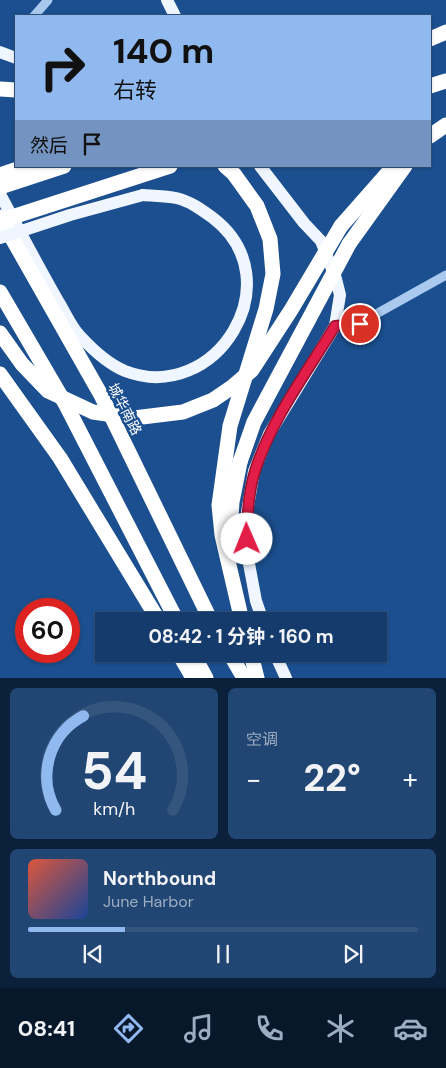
<!DOCTYPE html>
<html lang="zh">
<head>
<meta charset="utf-8">
<style>
	body { margin:0; font-family:"DM Sans","Noto Sans SC",sans-serif; background:#214673; color:#f1f3f6; height:100vh; display:flex; flex-direction:column; font-size:19px; white-space:nowrap }
	* { box-sizing:border-box; margin:0 }
	p { font-size:16px; color:#9dadc1 }
	.icon { flex:none; width:28px; height:28px; fill:none; stroke:currentColor; stroke-width:2; stroke-linecap:round; stroke-linejoin:round }
	.map { position:relative; height:678px; overflow:hidden }
	.sheet { display:flex; flex-direction:column; gap:10px; padding:10px; background:#0b203b; flex:1 }
	.sheet>* { flex:none }
	.hud { position:absolute; left:15px; top:15px; width:416px; height:152px; border-radius:0px; box-shadow:0 1px 4px #0004,0 0 0 1px #33557e; background:#90b9f0; color:#111; overflow:hidden }
	.speed { position:absolute; left:15px; top:598px; display:flex; gap:10px; font-size:25px; font-weight:700; text-align:center }
	.speed>* { display:grid; place-content:center; width:65px; height:65px; border-radius:50%; background:#143b6b; box-shadow:0 1px 4px #0004,0 0 0 1px #33557e; line-height:1 }
	.speed .limit { border:8px solid #d22; background:#fff; color:#111 }
	.pin { position:absolute; display:grid; place-items:center; width:42px; height:42px; color:#fff; margin:-21px; border:2px solid #fff; border-radius:50%; box-shadow:0 1px 5px #0007 }
	.me { position:absolute; width:55px; margin:-28px; rotate:359deg; stroke-linejoin:round; filter:drop-shadow(0 0 4px #0008) }
	.turn { display:flex; align-items:center; gap:18px; height:105px; padding:0 15px; font-size:22px }
	.turn .icon { width:65px; height:65px; stroke-width:2.5 }
	.turn b { display:block; font-size:35px; line-height:42px }
	.then { display:flex; align-items:center; height:48px; padding:0 15px; background:#0003; gap:10px; font-size:19px }
	.big { font-size:38px; font-weight:700; line-height:1.1 }
	.sheet .card { flex:1; display:flex; flex-direction:column; justify-content:center; gap:8px; min-width:0; padding:0 18px; border-radius:8px; background:#214673 }
	.sheet .dial { align-items:center; gap:0 }
	.dial svg { height:130px; overflow:visible; fill:none; stroke:#33557e; stroke-width:7; stroke-linecap:round; text-anchor:middle }
	.dial text { fill:#f1f3f6; stroke:none }
	.song { display:flex; align-items:center; gap:15px }
	.cover { width:60px; height:60px; border-radius:8px; background:linear-gradient(135deg,hsl(10 70% 55%),hsl(220 70% 35%)) }
	.played { height:5px; border-radius:2px; background:linear-gradient(90deg,#90b9f0 25%,#33557e 25%) }
	.keys { display:flex; justify-content:space-around; direction:ltr }
	.heat { display:flex; justify-content:space-between; align-items:center; font-size:28px; direction:ltr }
	.sheet .tiles { flex:1; display:grid; gap:10px; grid-template-columns:1fr 1fr }
	.card:last-child { grid-column:span 2 }
	.trip { position:absolute; left:95px; top:612px; width:292px; height:50px; border-radius:0px; background:#143b6b; box-shadow:0 1px 4px #0004,0 0 0 1px #33557e; font-weight:700; line-height:50px; text-align:center }
	.dock { display:flex; height:80px; justify-content:space-around; align-items:center; background:#08182b; color:#9dadc1 }
	.dock .icon { width:35px; height:35px }
	.dock .active { color:#90b9f0 }
	.dock b { font-size:22px; color:#f1f3f6 }
	.map>svg:first-child { display:block }
</style>
</head>
<body>
<div class="map">
<svg width="446" height="678" viewBox="0 0 446 678">
	<rect width="100%" height="100%" fill="#1b4f8f"/>
	<g fill="none" stroke-linecap="round" stroke-linejoin="round">
		<g stroke="#a9c9ee" stroke-width="9">
			<path d="M34 16 48 0"/>
			<path d="M335 326 360 323 446 275"/>
		</g>
		<g stroke="#f0f6ff" stroke-width="12">
			<path d="M167 0 175 16"/>
			<path d="M0 52 16 58"/>
			<path d="M260 166 304 223 321 241 336 279 340 295 335 326 269 434 254 471 247 512V553L256 601 263 621"/>
			<path d="M0 194C19 230 38 266 58 301 65 312 71 327 80 336 92 349 108 364 125 371 216 406 294 280 213 218 202 210 190 201 176 198 166 196 154 196 143 195"/>
			<path d="M275 654 286 678"/>
		</g>
		<g stroke="#fff" stroke-width="15">
			<path d="M430 39 446 32"/>
			<path d="M430 86 446 81"/>
			<path d="M0 89 16 90"/>
			<path d="M430 136 446 125"/>
			<path d="M225 166 234 174 257 206 270 239 273 274 266 309 230 426 219 505 222 535 242 621"/>
			<path d="M0 175 26 166"/>
			<path d="M0 187 64 166"/>
			<path d="M0 217 101 395 211 621"/>
			<path d="M341 226 393 167"/>
			<path d="M349 244 405 166"/>
			<path d="M0 292 66 405 177 621"/>
			<path d="M0 374 60 458 159 621"/>
			<path d="M230 533 232 502 240 462"/>
			<path d="M179 654 193 678"/>
			<path d="M193 654 206 678"/>
			<path d="M230 654 244 678"/>
			<path d="M251 654 257 678"/>
		</g>
		<path stroke="#f0f6ff" stroke-width="12" d="M0 238 70 215 143 195"/>
		<g stroke="#fff" stroke-width="15">
			<path d="M0 221 170 166"/>
			<path d="M0 333 22 364 48 391 93 412 134 418 183 412 213 400 232 387 252 370 291 310 341 226"/>
			<path d="M240 462 254 422 349 244"/>
		</g>
	</g>
	<g fill="none" stroke-linecap="round" stroke-linejoin="round">
		<defs>
			<path id="route" d="M247 539C247 516 248 493 255 471 271 420 307 372 335 326L360 324"/>
		</defs>
		<use href="#route" stroke="#92132f" stroke-width="12"/>
		<use href="#route" stroke="#e11d48" stroke-width="9"/>
	</g>
	<g text-anchor="middle" stroke-width="5" stroke-linejoin="round" paint-order="stroke">
		<g font-size="14" fill="#fff" stroke="#1b4f8f">
			<text transform="translate(125 409) rotate(63)" y="5">城华南路</text>
		</g>
	</g>
</svg>
<div class="speed"><div class="limit">60</div></div>
<div class="pin" style="left:360px;top:324px;background:#d93025"><svg class="icon" aria-label="arrive" viewBox="0 0 24 24"><path d="M6 21V4h12l-3 4 3 4H6"/></svg></div>
<svg class="me" style="left:247px;top:539px" viewBox="-20 -20 40 40"><circle r="19" fill="#fff"/><path d="M0-13L10 11 0 6-10 11z" fill="#e11d48"/></svg>
<div class="trip">08:42 · 1 分钟 · 160 m</div>
<div class="hud">
<div class="turn"><svg class="icon" aria-label="right" viewBox="0 0 24 24"><path d="M7 20v-9h11M14 6l5 5-5 5"/></svg><div><b>140 m</b>右转</div></div>
<div class="then">然后<svg class="icon" aria-label="arrive" viewBox="0 0 24 24"><path d="M6 21V4h12l-3 4 3 4H6"/></svg></div>
</div>
</div>
<section class="sheet">
<div class="tiles">
<div class="card dial"><svg viewBox="0 0 100 80">
<path d="M14 69A42 42 0 1 1 86 69"/>
<path d="M14 69A42 42 0 0 1 31 11" stroke="#90b9f0"/>
<text x="50" y="56" font-size="32" font-weight="700">54</text>
<text x="50" y="72" font-size="11">km/h</text>
</svg></div>
<div class="card"><p>空调</p>
<div class="heat"><a>−</a><b class="big">22°</b><a>+</a></div>
</div>
<div class="card">
<div class="song"><i class="cover"></i><div><b>Northbound</b><p>June Harbor</p></div></div>
<div class="played"></div>
<div class="keys"><svg class="icon" aria-label="previous" viewBox="0 0 24 24"><path d="M18 5L8 12l10 7zM5 5v14"/></svg><svg class="icon" aria-label="pause" viewBox="0 0 24 24"><path d="M8 5v14M16 5v14"/></svg><svg class="icon" aria-label="next" viewBox="0 0 24 24"><path d="M6 5l10 7-10 7zM19 5v14"/></svg></div>
</div>
</div>
</section>
<nav class="dock">
<b>08:41</b>
<svg class="icon active" aria-label="directions" viewBox="0 0 24 24"><path d="M12 3l9 9-9 9-9-9zM9 14v-3h6M13 9l2 2-2 2"/></svg>
<svg class="icon" aria-label="music" viewBox="0 0 24 24"><path d="M9 18V5l10-2v13"/><circle cx="6" cy="18" r="3"/><circle cx="16" cy="16" r="3"/></svg>
<svg class="icon" aria-label="phone" viewBox="0 0 24 24"><path d="M5 4h4l2 5-3 2q2 4 5 5l2-3 5 2v4C11 20 4 13 5 4z"/></svg>
<svg class="icon" aria-label="climate" viewBox="0 0 24 24"><path d="M12 3v18M4 7l16 10M4 17L20 7"/></svg>
<svg class="icon" aria-label="car" viewBox="0 0 24 24"><path d="M5 17H2v-5l4-1 3-4h7l3 4 3 1v5h-3M9 17h6M6 11h13"/><circle cx="7" cy="17" r="2"/><circle cx="17" cy="17" r="2"/></svg>
</nav>
</body>
</html>
